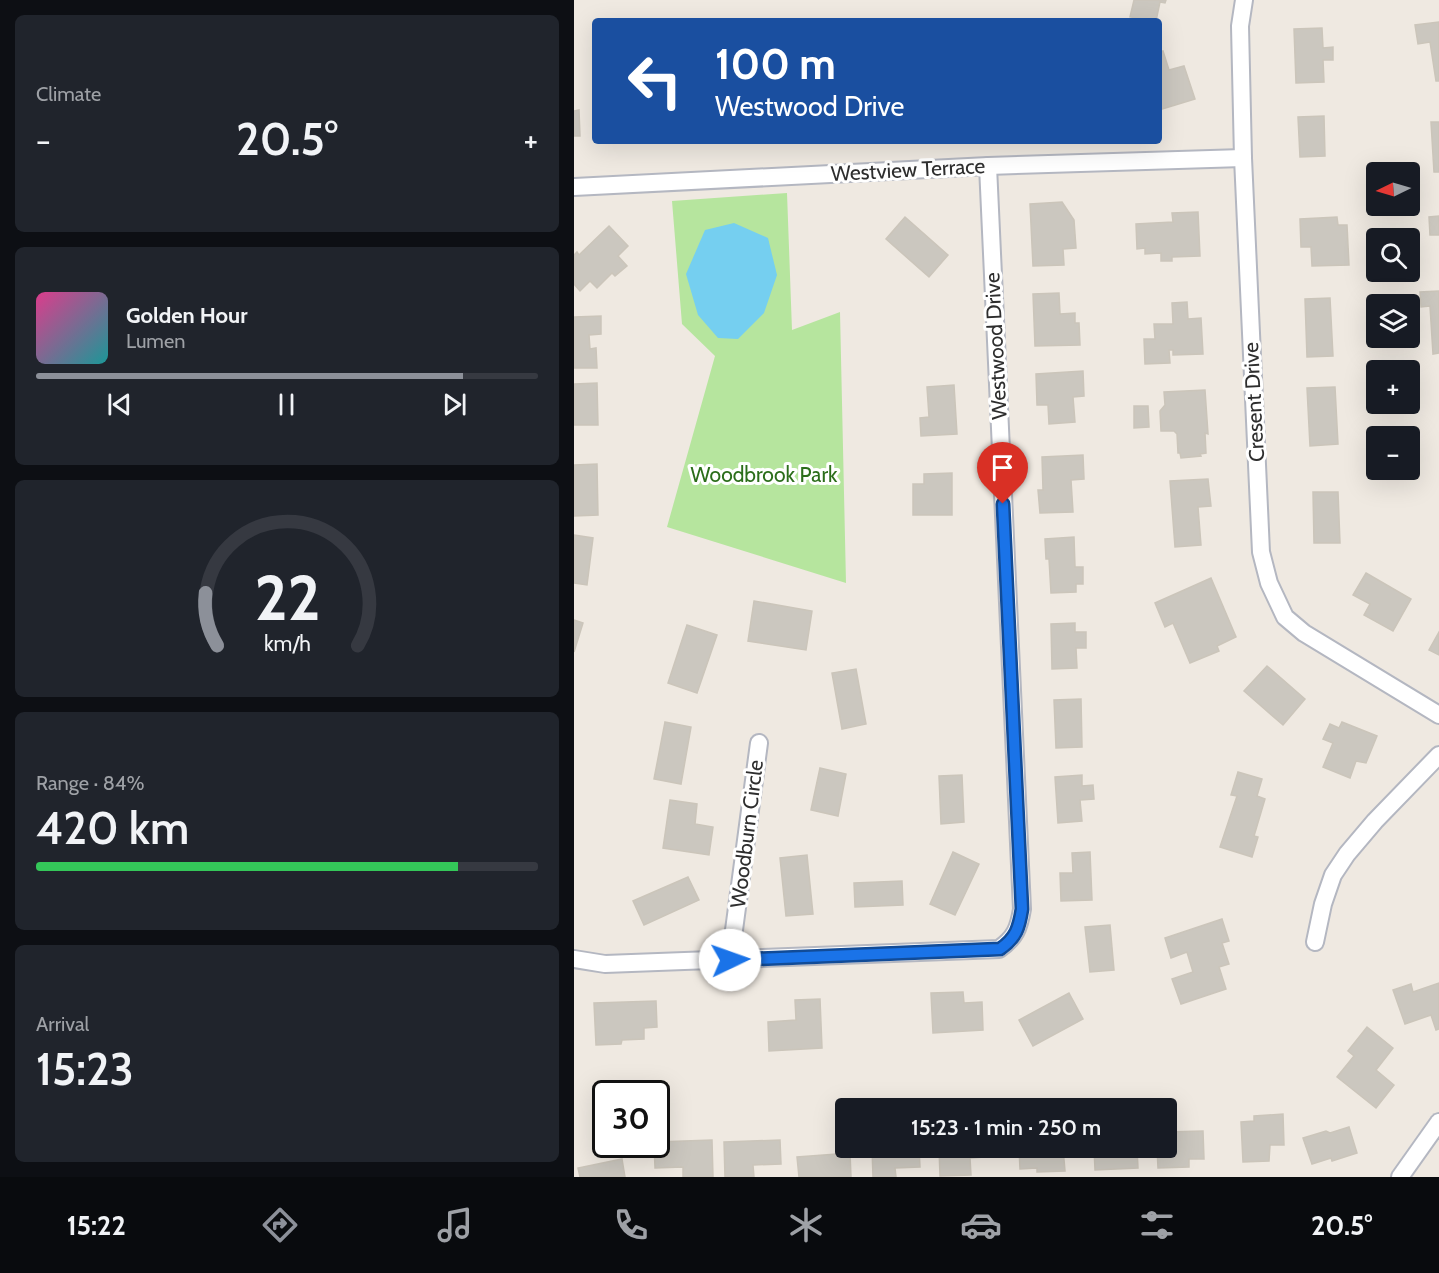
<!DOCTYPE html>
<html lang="en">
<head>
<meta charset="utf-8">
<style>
	body { margin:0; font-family:Cabin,sans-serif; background:#20242c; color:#f1f3f6; height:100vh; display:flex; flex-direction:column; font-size:22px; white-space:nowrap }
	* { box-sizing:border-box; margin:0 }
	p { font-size:20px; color:#9ea1a6 }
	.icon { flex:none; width:33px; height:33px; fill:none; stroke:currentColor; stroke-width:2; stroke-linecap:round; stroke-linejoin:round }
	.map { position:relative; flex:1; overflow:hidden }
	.sheet { display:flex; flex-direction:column; gap:15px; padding:15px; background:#0d0f14; width:574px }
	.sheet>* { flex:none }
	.guide { position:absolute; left:18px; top:18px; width:570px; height:126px; border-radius:6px; box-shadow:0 6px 24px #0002; background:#1a4fa0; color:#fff; overflow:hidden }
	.needle { width:39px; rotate:265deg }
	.controls { position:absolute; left:792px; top:162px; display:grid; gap:12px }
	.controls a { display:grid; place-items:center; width:54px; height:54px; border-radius:6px; background:#171b24; box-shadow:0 6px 24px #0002; font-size:30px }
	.speed { position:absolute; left:18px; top:1080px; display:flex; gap:12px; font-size:30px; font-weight:700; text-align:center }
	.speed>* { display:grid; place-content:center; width:78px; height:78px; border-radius:50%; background:#171b24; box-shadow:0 6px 24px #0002; line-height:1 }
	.speed .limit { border:3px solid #111; border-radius:9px; background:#fff; color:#111 }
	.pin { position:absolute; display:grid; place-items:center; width:51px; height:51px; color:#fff; margin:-62px -26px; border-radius:50% 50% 50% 0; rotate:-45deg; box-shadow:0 0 6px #0007 }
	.pin .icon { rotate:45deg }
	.me { position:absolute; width:66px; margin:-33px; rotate:87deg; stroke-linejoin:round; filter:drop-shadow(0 0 4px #0008) }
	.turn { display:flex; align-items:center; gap:21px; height:126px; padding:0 24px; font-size:27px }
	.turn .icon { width:78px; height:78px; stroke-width:2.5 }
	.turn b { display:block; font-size:42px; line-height:51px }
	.big { font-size:45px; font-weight:600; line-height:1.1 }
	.sheet .widget { flex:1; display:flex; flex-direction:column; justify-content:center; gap:9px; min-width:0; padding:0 21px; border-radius:9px; background:#20242c }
	.sheet .dial { align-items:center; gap:0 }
	.dial svg { height:156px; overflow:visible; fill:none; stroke:#363941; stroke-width:7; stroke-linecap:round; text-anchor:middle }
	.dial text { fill:#f1f3f6; stroke:none }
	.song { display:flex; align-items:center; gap:18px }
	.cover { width:72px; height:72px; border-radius:9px; background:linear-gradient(135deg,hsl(330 70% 55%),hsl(180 70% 35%)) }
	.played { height:6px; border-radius:3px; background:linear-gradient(90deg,#8c9099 85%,#363941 85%) }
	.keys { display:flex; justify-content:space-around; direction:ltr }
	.heat { display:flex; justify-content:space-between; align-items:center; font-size:33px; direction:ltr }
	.charge { height:9px; border-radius:4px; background:linear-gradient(90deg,#34c759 84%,#363941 0) }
	.trip { position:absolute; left:261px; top:1098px; width:342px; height:60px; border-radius:6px; background:#171b24; box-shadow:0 6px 24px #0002; font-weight:600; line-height:60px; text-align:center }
	.dock { display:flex; height:96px; justify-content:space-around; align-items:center; background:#090b0e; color:#9ea1a6 }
	.dock .icon { width:42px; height:42px }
	.dock .on { color:#8c9099 }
	.dock b { font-size:27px; color:#f1f3f6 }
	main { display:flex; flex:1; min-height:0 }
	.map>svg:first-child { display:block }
</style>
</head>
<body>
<main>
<section class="sheet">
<div class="widget"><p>Climate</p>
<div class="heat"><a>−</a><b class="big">20.5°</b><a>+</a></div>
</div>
<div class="widget">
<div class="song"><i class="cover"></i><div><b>Golden Hour</b><p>Lumen</p></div></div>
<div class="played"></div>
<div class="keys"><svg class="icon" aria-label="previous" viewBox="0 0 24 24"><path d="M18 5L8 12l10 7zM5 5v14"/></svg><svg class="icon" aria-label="pause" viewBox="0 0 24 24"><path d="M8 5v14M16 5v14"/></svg><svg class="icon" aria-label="next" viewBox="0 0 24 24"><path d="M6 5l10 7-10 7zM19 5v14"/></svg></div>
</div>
<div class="widget dial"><svg viewBox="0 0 100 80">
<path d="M14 69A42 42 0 1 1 86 69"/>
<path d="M14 69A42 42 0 0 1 8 42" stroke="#8c9099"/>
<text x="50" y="56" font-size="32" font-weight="700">22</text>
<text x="50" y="72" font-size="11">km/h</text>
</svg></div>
<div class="widget"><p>Range · 84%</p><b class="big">420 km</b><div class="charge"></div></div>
<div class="widget"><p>Arrival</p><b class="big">15:23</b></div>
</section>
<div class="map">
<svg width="865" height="1177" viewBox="0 0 865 1177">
	<rect width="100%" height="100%" fill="#efe9e1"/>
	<path fill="#b6e59e" d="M213 193 218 330 266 312 272 583 93 527 141 356 108 324 98 201Z"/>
	<path fill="#75cff0" d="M160 223 194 238 203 275 190 313 164 339 144 338 124 315 112 274 131 230Z"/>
	<g fill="#cbc7bf" stroke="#cbc5ba" stroke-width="1.5">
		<path d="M560 0H592L591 3 586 2 582 21 556 17Z"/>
		<path d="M865 22V81H862L856 42 844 44 841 25Z"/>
		<path d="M748 28 749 48 759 47V60H749L750 82 722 83 720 29Z"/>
		<path d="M589 51 595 70 610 66 621 99 585 110V52Z"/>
		<path d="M5 110 6 136H0V111Z"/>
		<path d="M750 116 751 156 726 157 724 117Z"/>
		<path d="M857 122H865V172H860Z"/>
		<path d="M488 202 500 220 502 248 489 249 490 265 459 266 456 204Z"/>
		<path d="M624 212 626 256 598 257V261H587V253L571 254V248L563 249 562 224 599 222 598 213Z"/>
		<path d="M865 216V235H856L855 217Z"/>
		<path d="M331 217 374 255 355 277 312 239Z"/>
		<path d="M763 217 764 225H773L775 265 738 266 737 247H727L726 219Z"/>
		<path d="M35 226 54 246 44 256 53 266 41 276 38 273 23 288 16 281 6 291 0 284V255L3 252 5 255Z"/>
		<path d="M865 291V353L859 354 856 306 847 307 846 292Z"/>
		<path d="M485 293 486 314 501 313V323H505L506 345 461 346 459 294Z"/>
		<path d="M756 298 759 356 733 357 731 299Z"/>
		<path d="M613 302 614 319 627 318 629 354 599 355V350H595L596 363 571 364 570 339H581L580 324H599L598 303Z"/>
		<path d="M27 316V334L15 335 16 349 22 348 23 368H0V317Z"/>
		<path d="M509 371 510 396 499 397 501 422 475 424 474 405H463L462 374Z"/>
		<path d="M23 383 24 425H0V384Z"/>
		<path d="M380 385 383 434 347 436 346 418 355 417 353 387Z"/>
		<path d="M761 387 764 444 736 446 733 388Z"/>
		<path d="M631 390 634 434 631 433 632 453 626 454 627 456 607 458 606 453H604L603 434 600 431H587L586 411 591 405 590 392Z"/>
		<path d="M560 406H574L575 427 560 428Z"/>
		<path d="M509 455 510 479 497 480 499 512 466 513 464 490H469L468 457Z"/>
		<path d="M23 464 24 515 0 516V465Z"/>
		<path d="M378 473V515H339V484H350V474Z"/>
		<path d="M634 479 637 506 624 507 627 545 601 547 596 481Z"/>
		<path d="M739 492H764L766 543H740Z"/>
		<path d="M0 535 19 538 13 585 0 583Z"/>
		<path d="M500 537 501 567H509V584H502V592L477 593 475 559H472L471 539Z"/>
		<path d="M792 573 837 599 819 631 790 615 796 604 779 595Z"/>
		<path d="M637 578 662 637 643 646 645 651 616 663 599 623 591 627 581 603Z"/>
		<path d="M180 601 238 611 232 650 174 641Z"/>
		<path d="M0 620 9 623 0 652Z"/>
		<path d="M501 623V632H512V648H502L503 668 478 669 477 624Z"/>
		<path d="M113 625 143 635 123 693 94 683Z"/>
		<path d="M865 632V655L855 650Z"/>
		<path d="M693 666 731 699 709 725 670 691Z"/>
		<path d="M282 669 292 724 268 729 258 673Z"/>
		<path d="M507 699 508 747 482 748 480 700Z"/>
		<path d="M91 722 117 727 107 784 80 779Z"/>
		<path d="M768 722 803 736 792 763 782 761 776 778 749 767 759 743 749 739 756 724 765 728Z"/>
		<path d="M246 768 272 774 264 816 237 810Z"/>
		<path d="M664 772 688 779 683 796 691 799 680 836 684 837 678 857 646 847 663 796 657 795Z"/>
		<path d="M388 775 390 822 367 824 365 776Z"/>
		<path d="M508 775V786L519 785 520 799 506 800 508 821 484 823 481 777Z"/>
		<path d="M96 800 123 804 121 824 139 827 135 855 89 848Z"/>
		<path d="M379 852 405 864 381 915 356 904Z"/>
		<path d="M516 852 518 900 487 901 486 873H499L498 853Z"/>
		<path d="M233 855 239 914 212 916 206 858Z"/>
		<path d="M114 877 125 900 70 925 59 901Z"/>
		<path d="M328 881 329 905 281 907 280 883Z"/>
		<path d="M648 919 655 941 648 943 655 964 645 967 652 989 607 1004 598 979 619 972 613 952 597 958 591 938Z"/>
		<path d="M536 925 540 970 516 972 511 927Z"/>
		<path d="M865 983V1029L862 1030 857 1015 831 1024 819 990 837 984 839 992Z"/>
		<path d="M389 992 390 1003 408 1002 409 1030 359 1033 357 993Z"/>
		<path d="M495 993 509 1019 459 1046 445 1020Z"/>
		<path d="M246 999 248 1048 195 1051 194 1022 222 1020 221 1000Z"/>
		<path d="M82 1001 83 1027 70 1028V1039L48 1040 47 1044 22 1045 20 1003Z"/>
		<path d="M793 1027 819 1048 802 1070 820 1085 802 1108 763 1077 780 1056 774 1051Z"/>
		<path d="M709 1114 710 1145H696L695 1161 669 1162 667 1122 680 1121V1116Z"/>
		<path d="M775 1127 783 1153 758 1161 757 1158 738 1164 729 1138 752 1131 756 1133Z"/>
		<path d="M629 1131 630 1159H615V1167L584 1168 583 1148H592V1132Z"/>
		<path d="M138 1140 139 1177H109V1167L81 1168 80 1144H82V1142Z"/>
		<path d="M206 1140 207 1164 179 1165 180 1177H151L150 1142Z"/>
		<path d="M298 1148H345L346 1167 321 1168 322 1177H299Z"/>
		<path d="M365 1148H426V1156L396 1158 397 1175 366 1176Z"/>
		<path d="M445 1148H489L491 1171 463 1172V1168L446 1169Z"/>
		<path d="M520 1148H563L564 1168 521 1170Z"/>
		<path d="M276 1153 277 1177H225L223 1157Z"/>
		<path d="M48 1159 51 1177H6L4 1168Z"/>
	</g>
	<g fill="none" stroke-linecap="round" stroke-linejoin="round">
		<defs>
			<g id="street">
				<path d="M670 0 666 26 669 158 687 552 695 583 711 617 730 633 865 715"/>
				<path d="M0 187 414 166 669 158"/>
				<path d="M741 942 749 904 759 875 773 854 801 821 865 755"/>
				<path d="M0 959 31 964 425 949C441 938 445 928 448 909L414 166"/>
				<path d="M156 960 185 743"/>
				<path d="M826 1177 865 1122"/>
			</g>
		</defs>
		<use href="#street" stroke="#b4b7c1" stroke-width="20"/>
		<use href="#street" stroke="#fff" stroke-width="16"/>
	</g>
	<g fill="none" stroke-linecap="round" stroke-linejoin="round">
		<defs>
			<path id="route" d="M156 960 426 949C442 938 445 928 448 909L429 504"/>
		</defs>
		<use href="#route" stroke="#114b97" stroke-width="15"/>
		<use href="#route" stroke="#1a73e8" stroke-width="10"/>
	</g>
	<g text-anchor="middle" stroke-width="6" stroke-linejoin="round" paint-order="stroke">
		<g font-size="21" fill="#2e2e2e" stroke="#fff">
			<text transform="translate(334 170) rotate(-3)" y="7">Westview Terrace</text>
			<text transform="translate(422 346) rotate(-93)" y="7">Westwood Drive</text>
			<text transform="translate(680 402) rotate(-93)" y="7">Cresent Drive</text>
			<text transform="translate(173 834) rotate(-83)" y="7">Woodburn Circle</text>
		</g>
		<g font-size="21" fill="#2c6e1b" stroke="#fff">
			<text x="190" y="482">Woodbrook Park</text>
		</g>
	</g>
</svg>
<div class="controls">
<a><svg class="needle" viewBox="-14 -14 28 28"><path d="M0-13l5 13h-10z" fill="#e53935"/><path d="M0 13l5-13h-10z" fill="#9ea1a6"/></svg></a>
<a><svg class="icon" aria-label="search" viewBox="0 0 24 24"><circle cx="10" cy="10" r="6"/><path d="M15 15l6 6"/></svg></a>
<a><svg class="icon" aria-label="layers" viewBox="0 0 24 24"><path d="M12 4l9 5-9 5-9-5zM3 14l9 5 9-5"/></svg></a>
<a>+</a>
<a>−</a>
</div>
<div class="speed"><div class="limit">30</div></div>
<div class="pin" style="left:429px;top:504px;background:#d93025"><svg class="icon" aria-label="arrive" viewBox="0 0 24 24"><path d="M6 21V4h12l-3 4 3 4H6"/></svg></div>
<svg class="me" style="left:156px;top:960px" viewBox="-20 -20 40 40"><circle r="19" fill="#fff"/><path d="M0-13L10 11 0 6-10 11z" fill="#1a73e8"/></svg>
<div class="trip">15:23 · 1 min · 250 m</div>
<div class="guide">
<div class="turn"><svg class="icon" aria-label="left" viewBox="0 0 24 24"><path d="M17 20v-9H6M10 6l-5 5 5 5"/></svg><div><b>100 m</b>Westwood Drive</div></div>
</div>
</div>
</main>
<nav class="dock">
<b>15:22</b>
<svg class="icon on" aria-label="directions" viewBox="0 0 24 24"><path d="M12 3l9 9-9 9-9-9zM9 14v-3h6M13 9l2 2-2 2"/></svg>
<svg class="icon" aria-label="music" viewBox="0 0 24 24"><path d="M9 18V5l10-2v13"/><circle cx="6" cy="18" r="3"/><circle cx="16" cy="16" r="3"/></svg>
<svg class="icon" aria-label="phone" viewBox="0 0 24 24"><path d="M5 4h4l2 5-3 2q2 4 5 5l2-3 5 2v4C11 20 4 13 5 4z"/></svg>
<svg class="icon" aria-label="climate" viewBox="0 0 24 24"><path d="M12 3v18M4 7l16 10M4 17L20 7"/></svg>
<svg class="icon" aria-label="car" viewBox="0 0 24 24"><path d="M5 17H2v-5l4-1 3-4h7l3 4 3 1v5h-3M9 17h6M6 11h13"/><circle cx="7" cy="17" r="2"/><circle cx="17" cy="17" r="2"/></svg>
<svg class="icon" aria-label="filters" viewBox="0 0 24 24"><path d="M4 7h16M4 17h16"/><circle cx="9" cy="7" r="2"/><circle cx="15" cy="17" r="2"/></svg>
<b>20.5°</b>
</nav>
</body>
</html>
